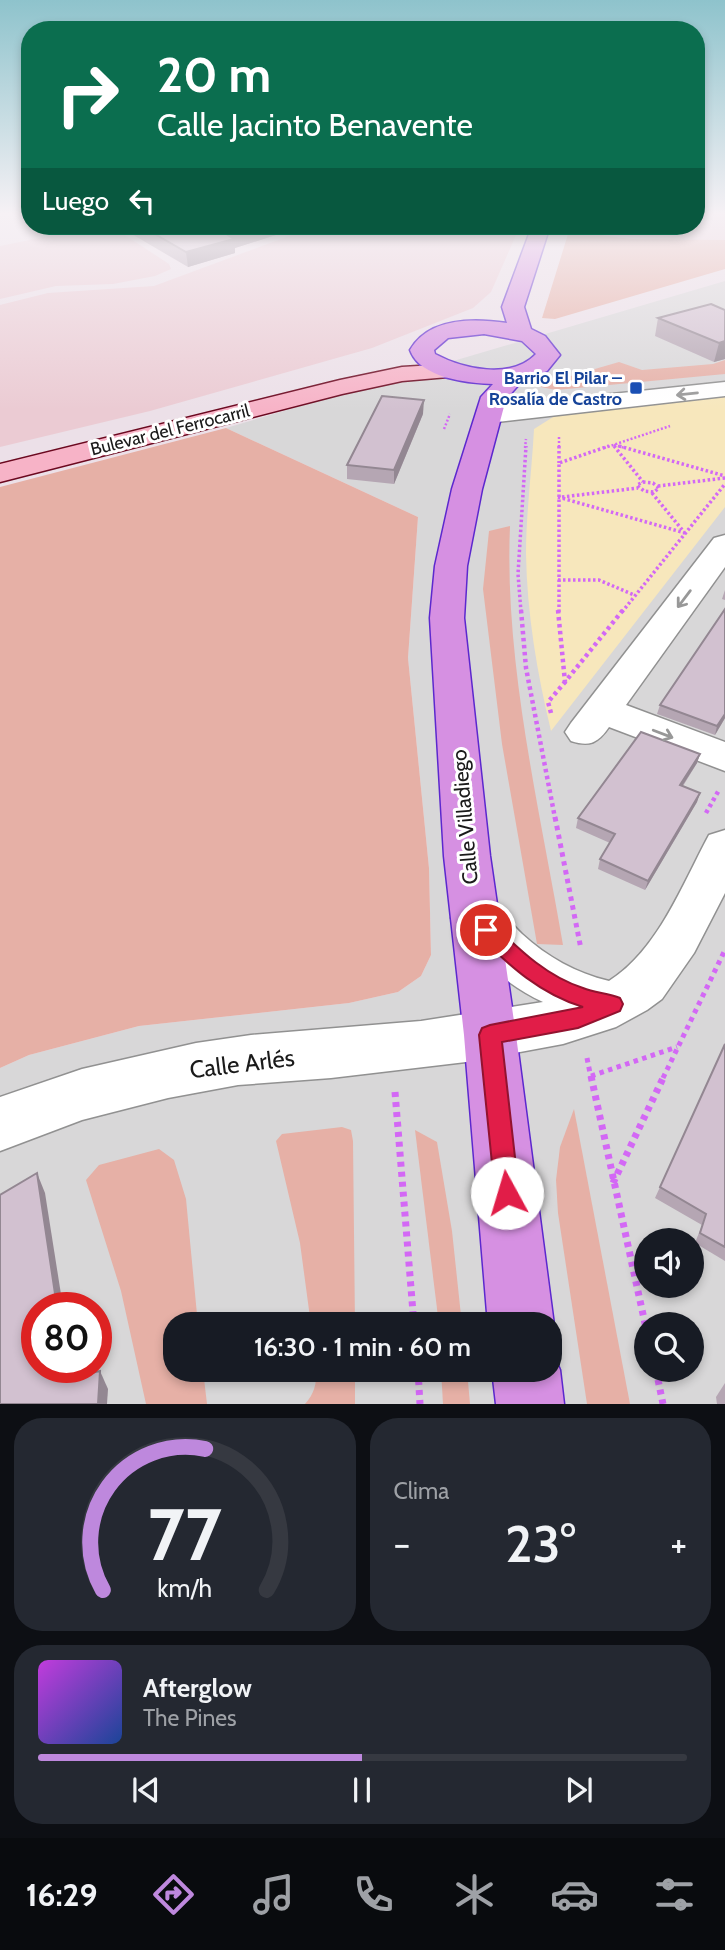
<!DOCTYPE html>
<html lang="es">
<head>
<meta charset="utf-8">
<style>
	body { margin:0; font-family:Cabin,sans-serif; background:#242831; color:#f1f3f6; height:100vh; display:flex; flex-direction:column; font-size:26px; white-space:nowrap }
	* { box-sizing:border-box; margin:0 }
	p { font-size:23px; color:#9ea1a6 }
	.icon { flex:none; width:38px; height:38px; fill:none; stroke:currentColor; stroke-width:2; stroke-linecap:round; stroke-linejoin:round }
	.map { position:relative; height:1404px; overflow:hidden }
	.details { display:flex; flex-direction:column; gap:14px; padding:14px; background:#0d0f14; flex:1 }
	.details>* { flex:none }
	.hud { position:absolute; left:21px; top:21px; width:684px; height:214px; border-radius:28px; box-shadow:0 4px 10px #0003; background:#0b6e4f; color:#fff; overflow:hidden }
	.controls { position:absolute; left:634px; top:1228px; display:grid; gap:14px }
	.controls a { display:grid; place-items:center; width:70px; height:70px; border-radius:50%; background:#171b24; box-shadow:0 4px 10px #0003; font-size:35px }
	.speed { position:absolute; left:21px; top:1292px; display:flex; gap:14px; font-size:35px; font-weight:700; text-align:center }
	.speed>* { display:grid; place-content:center; width:91px; height:91px; border-radius:50%; background:#171b24; box-shadow:0 4px 10px #0003; line-height:1 }
	.speed .limit { border:10px solid #d22; background:#fff; color:#111 }
	.pin { position:absolute; display:grid; place-items:center; width:60px; height:60px; color:#fff; margin:-30px; border:4px solid #fff; border-radius:50%; box-shadow:0 2px 7px #0007 }
	.me { position:absolute; width:77px; margin:-38px; rotate:354deg; stroke-linejoin:round; filter:drop-shadow(0 0 5px #0008) }
	.turn { display:flex; align-items:center; gap:24px; height:147px; padding:0 21px; font-size:32px }
	.turn .icon { width:91px; height:91px; stroke-width:2.5 }
	.turn b { display:block; font-size:49px; line-height:60px }
	.then { display:flex; align-items:center; height:66px; padding:0 21px; background:#0003; gap:14px; font-size:26px }
	.big { font-size:52px; font-weight:600; line-height:1.1 }
	.details .widget { flex:1; display:flex; flex-direction:column; justify-content:center; gap:10px; min-width:0; padding:0 24px; border-radius:28px; background:#242831 }
	.details .dial { align-items:center; gap:0 }
	.dial svg { height:182px; overflow:visible; fill:none; stroke:#363941; stroke-width:7; stroke-linecap:round; text-anchor:middle }
	.dial text { fill:#f1f3f6; stroke:none }
	.song { display:flex; align-items:center; gap:21px }
	.cover { width:84px; height:84px; border-radius:10px; background:linear-gradient(135deg,hsl(290 70% 55%),hsl(220 70% 35%)) }
	.played { height:7px; border-radius:4px; background:linear-gradient(90deg,#be88dd 50%,#363941 50%) }
	.keys { display:flex; justify-content:space-around; direction:ltr }
	.heat { display:flex; justify-content:space-between; align-items:center; font-size:38px; direction:ltr }
	.details .tiles { flex:1; display:grid; gap:14px; grid-template-columns:1fr 1fr }
	.widget:last-child { grid-column:span 2 }
	.trip { position:absolute; left:163px; top:1312px; width:399px; height:70px; border-radius:28px; background:#171b24; box-shadow:0 4px 10px #0003; font-weight:600; line-height:70px; text-align:center }
	.menu { display:flex; height:112px; justify-content:space-around; align-items:center; background:#090b0e; color:#9ea1a6 }
	.menu .icon { width:49px; height:49px }
	.menu .selected { color:#be88dd }
	.menu b { font-size:32px; color:#f1f3f6 }
	.map>svg:first-child { display:block }
</style>
</head>
<body>
<div class="map">
<svg width="725" height="1404" viewBox="0 0 725 1404">
	<rect width="100%" height="100%" fill="#ece0e8"/>
	<path fill="#d8d7d8" fill-rule="evenodd" d="M725 281V1404H0V1068L29 1055 139 1026 349 1003 398 992 421 976 431 955 429 868 408 658 418 517 226 428ZM646 1241H691V1286H646ZM37 1307H96V1367H37ZM175 1325H550V1370H175ZM646 1325H691V1370H646Z"/>
	<g fill="#ebcbd3">
		<path d="M697 213H725V240L632 239 569 231 570 226H696Z"/>
		<path d="M99 226H111L169 264 171 269 155 276 113 284 56 286 0 299V246Z"/>
		<path d="M316 226H520L491 292 473 308 372 348 150 411 0 447V305L48 293 154 286Z"/>
	</g>
	<g fill="#e6b0a6">
		<path d="M569 231 632 239 725 240V269L555 319 542 318Z"/>
		<path d="M725 360V374L556 390 536 386 619 362 642 370 713 364Z"/>
		<path d="M226 428 418 517 408 658 429 868 431 955 421 976 398 992 349 1003 139 1026 29 1055 0 1068V487Z"/>
		<path d="M510 526C504 663 540 810 563 945L537 944 502 744 483 589 489 531Z"/>
		<path d="M574 1109 630 1404H587L558 1213 556 1180 560 1147Z"/>
		<path d="M342 1127 351 1130 353 1141 355 1325H311L300 1243 276 1141 282 1134Z"/>
		<path d="M415 1130 437 1142 452 1231 462 1325H439Z"/>
		<path d="M159 1149 174 1160 186 1199 198 1325H175V1370H203L207 1404H146L121 1291 86 1180 99 1165Z"/>
		<path d="M316 1370H355V1404H305C314 1394 317 1384 316 1370Z"/>
		<path d="M441 1370H467L470 1404H443Z"/>
	</g>
	<path fill="#f7e7bc" d="M725 395V507L551 731C537 672 527 614 526 554 526 512 532 470 534 429L561 412Z"/>
	<g fill="none" stroke-linecap="round" stroke-linejoin="round">
		<defs>
			<g id="minor">
				<path d="M725 382V396L489 423 480 421 476 415 480 409 489 407Z"/>
				<path d="M725 535V567L626 705 725 742V771L609 727C598 743 590 747 571 741L565 732 571 723 714 538Z"/>
				<path d="M725 830V893L694 953 662 999 647 1010 616 1027 563 1044 466 1062 331 1078 238 1085 168 1098 82 1120 0 1151V1097L82 1069 196 1043 251 1035 421 1021 543 1002C507 985 470 954 451 918L458 904C470 901 478 898 490 904 501 910 512 925 522 934 547 957 576 973 609 981 658 950 682 885 709 835Z"/>
			</g>
			<path id="secondary" d="M451 364 460 366 463 371 460 376 402 381 342 394 0 482V464L340 380 402 367Z"/>
			<g id="trunk">
				<path d="M532 226H550L524 307 531 329 545 336 560 355 547 371 523 380 506 399 482 489 467 566 464 618 490 856 516 1035 554 1325 550 1335V1325H488L464 1035 444 856 430 618 435 566 452 489 481 397 493 384C467 383 420 378 410 350 429 317 473 318 507 323L502 307ZM484 334 522 341 536 354C511 380 463 369 435 354L434 350 448 338Z"/>
				<path d="M550 1346 560 1370 564 1404H496L492 1370H550Z"/>
			</g>
		</defs>
		<use href="#minor" stroke="#919191" stroke-width="3"/>
		<use href="#secondary" stroke="#6b081f" stroke-width="3"/>
		<use href="#trunk" stroke="#5c28ce" stroke-width="3"/>
		<g stroke="#d368f5" stroke-width="2.5" stroke-dasharray="2 2" stroke-linecap="butt">
			<path d="M444 429 450 414"/>
			<path d="M559 437V448"/>
			<path d="M614 445 625 448"/>
			<path d="M525 448 526 439"/>
			<path d="M604 448 670 426"/>
		</g>
		<g stroke="#d368f5" stroke-width="3.5" stroke-dasharray="2.5 2.5" stroke-linecap="butt">
			<path d="M559 446V463"/>
			<path d="M614 446 643 482"/>
			<path d="M619 446 725 476"/>
			<path d="M643 482 653 483 659 488 654 492 644 491 637 485Z"/>
			<path d="M658 486 725 478"/>
			<path d="M652 493 684 532"/>
			<path d="M558 497 685 533"/>
			<path d="M562 497 638 488"/>
			<path d="M558 580H599L634 595"/>
			<path d="M521 612 518 574 526 446"/>
			<path d="M559 612V463L609 446"/>
			<path d="M622 612 725 484"/>
		</g>
		<g stroke="#d368f5" stroke-width="4.5" stroke-dasharray="3.5 3.5" stroke-linecap="butt">
			<path d="M521 610 526 668 555 818"/>
			<path d="M558 610 565 682 623 610"/>
			<path d="M551 713 548 702 565 682"/>
			<path d="M706 813 719 790"/>
		</g>
		<g stroke="#d368f5" stroke-width="5" stroke-dasharray="4.5 4.5" stroke-linecap="butt">
			<path d="M555 817 581 949"/>
			<path d="M587 1058 591 1078"/>
			<path d="M591 1076 677 1047"/>
			<path d="M663 1078 725 950"/>
		</g>
		<g stroke="#d368f5" stroke-width="7" stroke-dasharray="5 5" stroke-linecap="butt">
			<path d="M591 1076 646 1328"/>
			<path d="M395 1092 414 1325"/>
			<path d="M613 1183 664 1076"/>
			<path d="M418 1370 420 1404"/>
			<path d="M656 1370 663 1404"/>
		</g>
		<use href="#minor" fill="#fff" fill-rule="evenodd"/>
		<use href="#secondary" fill="#f7b3c7" fill-rule="evenodd"/>
		<use href="#trunk" fill="#d690e2" fill-rule="evenodd"/>
	</g>
	<g fill="#b5a6b3">
		<path d="M118 226H278L279 234 235 248V253L188 267Z"/>
		<path d="M711 304 725 359 714 362 655 336 658 318Z"/>
		<path d="M423 414 394 484 347 479V465Z"/>
		<path d="M725 590V600L722 599Z"/>
		<path d="M725 609V718L715 735 657 714 660 705Z"/>
		<path d="M700 754 697 763 683 786 700 793 697 802 645 890 598 869 600 859 610 843 576 828 578 818Z"/>
		<path d="M725 1044V1261L695 1243 702 1225 655 1198Z"/>
		<path d="M725 1383V1404H717L716 1397Z"/>
	</g>
	<g fill="#938792">
		<path d="M259 226H278L279 234 235 248V253L188 267 186 252 228 235Z"/>
		<path d="M725 341V359L714 362 719 343Z"/>
		<path d="M424 400 423 414 394 484V470Z"/>
		<path d="M725 714V718L715 735 717 726Z"/>
		<path d="M700 754 697 763 677 794 680 785Z"/>
		<path d="M700 793 697 802 645 890 648 881Z"/>
		<path d="M37 1173 45 1193 63 1307H57Z"/>
		<path d="M66 1367H72L77 1395 68 1378Z"/>
		<path d="M100 1371 108 1389 107 1404H98Z"/>
	</g>
	<g fill="#d2c1d0" stroke="#938792" stroke-width="2">
		<path d="M141 226H259L228 235 234 239 186 252Z"/>
		<path d="M711 304 725 310V341L719 343 658 318Z"/>
		<path d="M382 396 424 400 394 470 347 465Z"/>
		<path d="M725 609V714L717 726 660 705Z"/>
		<path d="M641 732 700 754 680 785 700 793 648 881 600 859 615 834 578 818Z"/>
		<path d="M725 1044V1247L700 1233 706 1214 660 1187Z"/>
		<path d="M37 1173 57 1307H37V1367H66L68 1378 100 1371 98 1404H0V1195Z"/>
	</g>
	<defs><path id="oneway-shaft" d="M-6 0H5M1.5-3L5.5 0L1.5 3" fill="none" stroke-width="1.6" stroke-linecap="round" stroke-linejoin="round" transform="scale(1.75)"/></defs>
	<g stroke="#989898">
		<use href="#oneway-shaft" transform="translate(687 394) rotate(174)"/>
		<use href="#oneway-shaft" transform="translate(684 599) rotate(127)"/>
		<use href="#oneway-shaft" transform="translate(663 734) rotate(21)"/>
	</g>
	<linearGradient id="sky" x2="0" y2="1"><stop stop-color="#8ec3cc"/><stop offset="0.52" stop-color="#f6f1f5"/><stop offset="1" stop-color="#f6f1f5" stop-opacity="0"/></linearGradient>
	<rect width="725" height="410" fill="url(#sky)"/>
	<path fill="#e11d48" stroke="#92132f" stroke-width="2" d="M486 922 493 924C520 950 546 976 583 988 595 993 608 993 620 998L623 1004 620 1011 578 1028 502 1042 519 1193 516 1202 507 1205 498 1202 495 1193 479 1035 482 1028 490 1025 583 1007C540 994 510 966 479 936L476 930 479 924Z"/>
	<rect fill="#1a4fb4" stroke="#fff" stroke-width="2.5" x="629" y="381" width="14" height="14" rx="3.5"/>
	<g text-anchor="middle" stroke-width="6" stroke-linejoin="round" paint-order="stroke">
		<g font-size="18" font-weight="bold" fill="#164399" stroke="#fff" text-anchor="end">
			<text x="622" y="384">Barrio El Pilar –<tspan x="622" dy="21">Rosalía de Castro</tspan></text>
		</g>
		<g font-size="18" fill="#1a1a1a" stroke="#fff">
			<text transform="translate(170 430) rotate(-14)" y="6">Bulevar del Ferrocarril</text>
		</g>
		<g font-size="21" fill="#1a1a1a" stroke="#fff">
			<text transform="translate(465 817) rotate(-95)" y="7">Calle Villadiego</text>
		</g>
		<g font-size="24" fill="#1a1a1a" stroke="#fff">
			<text transform="translate(242 1064) rotate(-7)" y="8">Calle Arlés</text>
		</g>
	</g>
</svg>
<div class="controls">
<a><svg class="icon" aria-label="sound" viewBox="0 0 24 24"><path d="M4 9h4l5-4v14l-5-4H4zM17 9q2 3 0 6"/></svg></a>
<a><svg class="icon" aria-label="search" viewBox="0 0 24 24"><circle cx="10" cy="10" r="6"/><path d="M15 15l6 6"/></svg></a>
</div>
<div class="speed"><div class="limit">80</div></div>
<div class="pin" style="left:486px;top:930px;background:#d93025"><svg class="icon" aria-label="arrive" viewBox="0 0 24 24"><path d="M6 21V4h12l-3 4 3 4H6"/></svg></div>
<svg class="me" style="left:507px;top:1193px" viewBox="-20 -20 40 40"><circle r="19" fill="#fff"/><path d="M0-13L10 11 0 6-10 11z" fill="#e11d48"/></svg>
<div class="trip">16:30 · 1 min · 60 m</div>
<div class="hud">
<div class="turn"><svg class="icon" aria-label="right" viewBox="0 0 24 24"><path d="M7 20v-9h11M14 6l5 5-5 5"/></svg><div><b>20 m</b>Calle Jacinto Benavente</div></div>
<div class="then">Luego<svg class="icon" aria-label="left" viewBox="0 0 24 24"><path d="M17 20v-9H6M10 6l-5 5 5 5"/></svg></div>
</div>
</div>
<section class="details">
<div class="tiles">
<div class="widget dial"><svg viewBox="0 0 100 80">
<path d="M14 69A42 42 0 1 1 86 69"/>
<path d="M14 69A42 42 0 0 1 59 7" stroke="#be88dd"/>
<text x="50" y="56" font-size="32" font-weight="700">77</text>
<text x="50" y="72" font-size="11">km/h</text>
</svg></div>
<div class="widget"><p>Clima</p>
<div class="heat"><a>−</a><b class="big">23°</b><a>+</a></div>
</div>
<div class="widget">
<div class="song"><i class="cover"></i><div><b>Afterglow</b><p>The Pines</p></div></div>
<div class="played"></div>
<div class="keys"><svg class="icon" aria-label="previous" viewBox="0 0 24 24"><path d="M18 5L8 12l10 7zM5 5v14"/></svg><svg class="icon" aria-label="pause" viewBox="0 0 24 24"><path d="M8 5v14M16 5v14"/></svg><svg class="icon" aria-label="next" viewBox="0 0 24 24"><path d="M6 5l10 7-10 7zM19 5v14"/></svg></div>
</div>
</div>
</section>
<nav class="menu">
<b>16:29</b>
<svg class="icon selected" aria-label="directions" viewBox="0 0 24 24"><path d="M12 3l9 9-9 9-9-9zM9 14v-3h6M13 9l2 2-2 2"/></svg>
<svg class="icon" aria-label="music" viewBox="0 0 24 24"><path d="M9 18V5l10-2v13"/><circle cx="6" cy="18" r="3"/><circle cx="16" cy="16" r="3"/></svg>
<svg class="icon" aria-label="phone" viewBox="0 0 24 24"><path d="M5 4h4l2 5-3 2q2 4 5 5l2-3 5 2v4C11 20 4 13 5 4z"/></svg>
<svg class="icon" aria-label="climate" viewBox="0 0 24 24"><path d="M12 3v18M4 7l16 10M4 17L20 7"/></svg>
<svg class="icon" aria-label="car" viewBox="0 0 24 24"><path d="M5 17H2v-5l4-1 3-4h7l3 4 3 1v5h-3M9 17h6M6 11h13"/><circle cx="7" cy="17" r="2"/><circle cx="17" cy="17" r="2"/></svg>
<svg class="icon" aria-label="filters" viewBox="0 0 24 24"><path d="M4 7h16M4 17h16"/><circle cx="9" cy="7" r="2"/><circle cx="15" cy="17" r="2"/></svg>
</nav>
</body>
</html>
